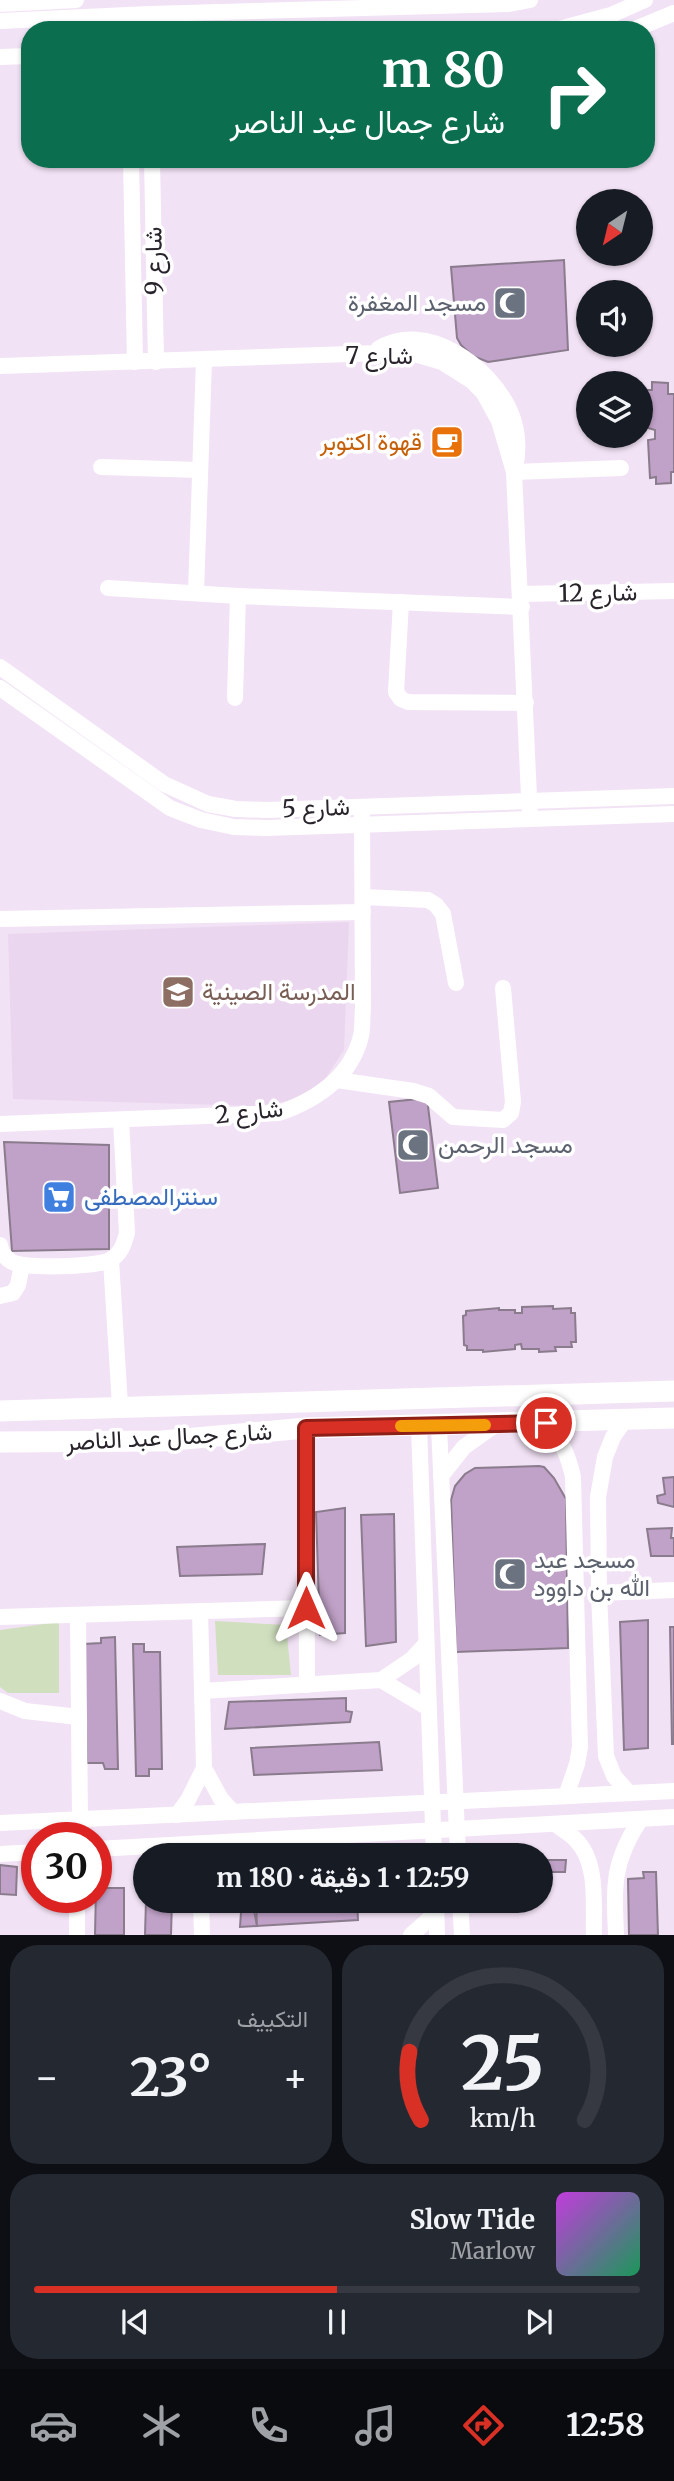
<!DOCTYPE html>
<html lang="ar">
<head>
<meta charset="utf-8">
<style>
	body { margin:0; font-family:Merriweather,Vazirmatn,serif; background:#242831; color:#f1f3f6; direction:rtl; height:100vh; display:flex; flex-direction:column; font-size:26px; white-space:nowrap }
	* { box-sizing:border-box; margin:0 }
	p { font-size:23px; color:#9ea1a6 }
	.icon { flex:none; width:38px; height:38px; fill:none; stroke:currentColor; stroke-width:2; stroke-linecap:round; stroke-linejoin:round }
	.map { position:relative; height:1935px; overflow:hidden; direction:ltr }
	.panel { display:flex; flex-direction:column; gap:10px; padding:10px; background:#0d0f14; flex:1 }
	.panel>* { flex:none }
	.guide { position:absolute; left:21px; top:21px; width:634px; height:147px; border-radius:28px; box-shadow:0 2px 5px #0004; direction:rtl; background:#0b6e4f; color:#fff; overflow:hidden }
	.needle { width:46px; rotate:215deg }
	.tools { position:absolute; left:576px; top:189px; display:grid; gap:14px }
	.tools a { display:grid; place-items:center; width:77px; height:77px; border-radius:50%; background:#171b24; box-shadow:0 2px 5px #0004; font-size:35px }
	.speed { position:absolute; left:21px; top:1822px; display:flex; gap:14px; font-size:35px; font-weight:700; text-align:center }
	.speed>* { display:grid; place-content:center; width:91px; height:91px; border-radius:50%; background:#171b24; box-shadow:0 2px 5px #0004; line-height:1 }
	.speed .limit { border:10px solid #d22; background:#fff; color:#111 }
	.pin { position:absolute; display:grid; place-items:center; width:60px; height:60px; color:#fff; margin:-30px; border:4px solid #fff; border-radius:50%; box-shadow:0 2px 7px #0007 }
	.me { position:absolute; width:77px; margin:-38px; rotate:0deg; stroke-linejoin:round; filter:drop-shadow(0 0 5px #0008) }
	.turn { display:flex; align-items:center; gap:24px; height:147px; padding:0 35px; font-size:32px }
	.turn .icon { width:91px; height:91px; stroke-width:2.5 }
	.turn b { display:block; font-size:49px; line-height:60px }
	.big { font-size:52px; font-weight:700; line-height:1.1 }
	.panel .card { flex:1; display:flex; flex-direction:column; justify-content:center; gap:10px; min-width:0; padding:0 24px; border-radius:28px; background:#242831 }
	.panel .dial { align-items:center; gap:0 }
	.dial svg { height:182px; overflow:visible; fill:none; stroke:#363941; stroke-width:7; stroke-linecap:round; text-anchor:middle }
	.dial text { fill:#f1f3f6; stroke:none }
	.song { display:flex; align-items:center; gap:21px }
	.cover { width:84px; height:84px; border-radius:10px; background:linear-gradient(135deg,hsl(290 70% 55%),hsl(150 70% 35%)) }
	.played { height:7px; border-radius:4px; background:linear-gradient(90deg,#d93025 50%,#363941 50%) }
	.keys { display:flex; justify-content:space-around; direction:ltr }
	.heat { display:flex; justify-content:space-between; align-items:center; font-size:38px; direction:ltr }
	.panel .tiles { flex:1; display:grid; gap:10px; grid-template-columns:1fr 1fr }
	.card:last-child { grid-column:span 2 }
	.trip { position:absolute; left:133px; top:1843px; width:420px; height:70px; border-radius:35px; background:#171b24; box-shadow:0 2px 5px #0004; font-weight:700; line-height:70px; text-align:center; direction:rtl }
	.tabs { display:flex; height:112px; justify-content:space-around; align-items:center; background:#090b0e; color:#9ea1a6 }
	.tabs .icon { width:49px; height:49px }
	.tabs .active { color:#d93025 }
	.tabs b { font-size:32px; color:#f1f3f6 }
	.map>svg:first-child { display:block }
</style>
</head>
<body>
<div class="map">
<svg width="674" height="1935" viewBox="0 0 674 1935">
	<rect width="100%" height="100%" fill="#f2e2f5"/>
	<path fill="#ebd6ef" d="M349 922 344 1050 325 1079 311 1092 293 1100 257 1106 13 1099 8 934Z"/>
	<g fill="#d0e0bf">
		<path d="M215 1621 286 1625 291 1675H218Z"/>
		<path d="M59 1622V1693H8L0 1687V1630Z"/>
	</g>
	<g fill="#c0a1c7" stroke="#8a7b8d" stroke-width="2">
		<path d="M564 260 568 350 488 362 473 356 461 345 457 338 451 267Z"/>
		<path d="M652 382 668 383V394H674V472H671V483L656 484V477L650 478 648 440 655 439V430L648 428 643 398 645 390H652Z"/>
		<path d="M427 1098 438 1188 400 1193 389 1102Z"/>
		<path d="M4 1142 109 1145V1249L12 1251Z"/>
		<path d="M553 1306V1309L571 1308V1313H575L576 1342H571L572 1347H555L556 1351 539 1352V1349H522L521 1344 515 1345V1349L483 1352V1350H467V1346L464 1345 463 1316 466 1315V1311L499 1308V1310H515V1313H522V1307Z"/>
		<path d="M539 1466 544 1467 554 1478 566 1499 568 1648 456 1652 451 1500 455 1486 465 1474 475 1468Z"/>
		<path d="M674 1477V1507L658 1503 657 1496 665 1494 663 1478Z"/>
		<path d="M345 1508V1633L320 1635 316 1512Z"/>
		<path d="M394 1514 396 1642 366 1646 361 1515Z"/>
		<path d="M672 1528 671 1538H674V1556H651L647 1529Z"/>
		<path d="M265 1544 262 1574 180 1576 177 1547Z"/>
		<path d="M648 1620V1748L624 1750 620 1622Z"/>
		<path d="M670 1627H674V1744H672Z"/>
		<path d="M115 1637 118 1769H105L103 1763H87L84 1644 101 1643V1638Z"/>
		<path d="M133 1644H144V1652H160L162 1769H149V1776H136Z"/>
		<path d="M346 1698V1711L352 1712 350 1722 225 1729 229 1702Z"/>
		<path d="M379 1742 382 1770 254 1775 251 1748Z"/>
		<path d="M379 1845V1855H291V1848Z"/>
		<path d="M291 1848V1855H263V1854Z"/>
		<path d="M541 1860H566L565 1872H547L549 1880H541Z"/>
		<path d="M0 1865 17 1867 16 1895 0 1894Z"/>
		<path d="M643 1872H656L658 1935H629L628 1879 644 1878Z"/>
		<path d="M96 1888H124V1935H95Z"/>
		<path d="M146 1900H172L171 1935H145Z"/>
		<path d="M232 1900H252L257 1926 240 1927 241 1912 231 1910Z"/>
		<path d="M256 1900H357L358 1920 257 1926Z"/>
	</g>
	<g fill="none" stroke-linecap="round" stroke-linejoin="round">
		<g stroke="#fff" stroke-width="16">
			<path d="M0 4 76 0"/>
			<path d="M0 21 149 14 509 4 530 0"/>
			<path d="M555 30 611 15 645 0"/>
			<path d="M633 30 674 13"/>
			<path d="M0 57 30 56"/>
			<path d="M131 159 135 362"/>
			<path d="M152 159 156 362"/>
			<path d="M378 349C426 319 490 366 510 411 518 429 519 450 515 469"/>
			<path d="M0 366 408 352 442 362 472 381 483 392 499 421 514 472 530 818"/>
			<path d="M101 467 200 470"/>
			<path d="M514 472 621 468"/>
			<path d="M108 588 238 596 522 607"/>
			<path d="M196 593 204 360"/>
			<path d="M521 594 674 591"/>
			<path d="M401 602 396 692 401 699 408 702 526 703"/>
			<path d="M0 667 164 784 208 804 236 809 267 810 674 796"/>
			<path d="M0 688 170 808 201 820 234 827 267 828 674 814"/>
			<path d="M235 698 238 596"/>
			<path d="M363 897 428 900 436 905 443 914 456 983"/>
			<path d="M0 919 363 912"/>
			<path d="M337 1080 413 1091 429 1096 453 1117 503 1120 511 1113 513 1102 503 988"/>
			<path d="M0 1124 279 1113C316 1100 351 1077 361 1036 363 1027 362 1017 363 1008L362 816"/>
			<path d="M0 1245C1 1252 5 1258 12 1262 25 1269 97 1267 110 1260 121 1254 124 1244 127 1233L121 1120"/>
			<path d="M111 1260 120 1406"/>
			<path d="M0 1296 13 1293 18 1285 22 1265"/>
			<path d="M625 1420 613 1437 605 1457 598 1497 599 1593 606 1756 614 1776 629 1793"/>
			<path d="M546 1423C561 1440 568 1454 573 1477L580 1747 577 1764 566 1796"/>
			<path d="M419 1426 434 1855"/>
			<path d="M439 1426 458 1855"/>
			<path d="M306 1428 307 1685"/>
			<path d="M441 1476 464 1447 495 1425"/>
			<path d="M599 1593 674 1590"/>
			<path d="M78 1615 80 1820"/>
			<path d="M0 1617 306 1608"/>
			<path d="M381 1680 428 1708"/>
			<path d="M202 1691 381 1680 412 1659 425 1645"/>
			<path d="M0 1701 25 1711 79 1717"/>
			<path d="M204 1768 221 1799 233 1812"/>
			<path d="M177 1815 188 1800 204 1768 200 1611"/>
			<path d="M0 1823 674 1791"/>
			<path d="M557 1825C563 1830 570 1834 575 1839 599 1862 593 1905 594 1935"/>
			<path d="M96 1849 674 1817"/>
			<path d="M0 1854 37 1852"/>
			<path d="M77 1897V1935"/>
			<path d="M201 1900 202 1935"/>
			<path d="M436 1900 437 1935"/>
			<path d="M460 1900 462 1935"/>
			<path d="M411 1935 436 1913"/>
			<path d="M616 1935C614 1886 612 1863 640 1820"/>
		</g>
		<g stroke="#fff" stroke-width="21">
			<path d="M0 1411 674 1391"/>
			<path d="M0 1442 162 1441 306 1428 674 1418"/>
		</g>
	</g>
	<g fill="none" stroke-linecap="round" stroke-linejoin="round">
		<defs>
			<path id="route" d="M306 1608V1428L546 1423"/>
		</defs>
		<use href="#route" stroke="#8d1f18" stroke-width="18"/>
		<use href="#route" stroke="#d93025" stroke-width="12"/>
		<path stroke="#f59e0b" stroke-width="12" d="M401 1426 485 1425"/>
	</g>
	<defs>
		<symbol id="mosque-square" viewBox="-11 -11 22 22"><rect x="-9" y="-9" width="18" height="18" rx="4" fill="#6b7280" stroke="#fff"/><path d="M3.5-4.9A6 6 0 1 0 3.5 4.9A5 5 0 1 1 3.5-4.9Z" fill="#fff"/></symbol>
		<symbol id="cafe-square" viewBox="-11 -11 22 22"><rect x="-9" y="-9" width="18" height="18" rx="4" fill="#e8710a" stroke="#fff"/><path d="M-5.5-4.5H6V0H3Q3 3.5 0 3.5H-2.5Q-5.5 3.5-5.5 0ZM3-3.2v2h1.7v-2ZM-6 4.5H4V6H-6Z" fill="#fff"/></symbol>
		<symbol id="school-square" viewBox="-11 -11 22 22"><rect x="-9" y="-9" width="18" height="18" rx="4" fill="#8d6e63" stroke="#fff"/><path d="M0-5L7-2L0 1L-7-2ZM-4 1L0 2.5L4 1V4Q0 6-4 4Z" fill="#fff"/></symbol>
		<symbol id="supermarket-square" viewBox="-11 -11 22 22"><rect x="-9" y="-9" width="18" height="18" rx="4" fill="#3f7fe0" stroke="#fff"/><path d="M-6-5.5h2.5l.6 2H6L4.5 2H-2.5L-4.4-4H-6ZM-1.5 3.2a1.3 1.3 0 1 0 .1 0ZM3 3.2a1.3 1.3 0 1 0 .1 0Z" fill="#fff"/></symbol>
	</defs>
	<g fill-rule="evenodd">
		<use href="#mosque-square" x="491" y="284" width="38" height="38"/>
		<use href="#cafe-square" x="428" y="423" width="38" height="38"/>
		<use href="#school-square" x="159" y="973" width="38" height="38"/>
		<use href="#mosque-square" x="394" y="1126" width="38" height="38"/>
		<use href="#supermarket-square" x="40" y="1178" width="38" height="38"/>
		<use href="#mosque-square" x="491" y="1555" width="38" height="38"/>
	</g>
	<g text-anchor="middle" stroke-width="7" stroke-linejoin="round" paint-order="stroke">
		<g font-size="24" fill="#29242b" stroke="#fff">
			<text transform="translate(154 261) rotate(-91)" y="8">شارع 9</text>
			<text x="379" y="364">شارع 7</text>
			<text transform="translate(598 593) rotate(-1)" y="8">شارع 12</text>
			<text transform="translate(316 808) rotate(-2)" y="8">شارع 5</text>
			<text transform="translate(249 1112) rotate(-6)" y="8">شارع 2</text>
			<text transform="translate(169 1437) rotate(-3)" y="8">شارع جمال عبد الناصر</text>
		</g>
		<g font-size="24" fill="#5b616d" stroke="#fff" text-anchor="start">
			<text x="486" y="311" text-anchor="end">مسجد المغفرة</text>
			<text x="438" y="1153">مسجد الرحمن</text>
			<text x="534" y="1568">مسجد عبد<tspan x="534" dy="28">الله بن داوود</tspan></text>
		</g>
		<g font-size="24" fill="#c56008" stroke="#fff" text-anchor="end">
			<text x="422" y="450">قهوة اكتوبر</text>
		</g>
		<g font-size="24" fill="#785e54" stroke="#fff" text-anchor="start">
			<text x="202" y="1000">المدرسة الصينية</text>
		</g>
		<g font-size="24" fill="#366cbe" stroke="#fff" text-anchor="start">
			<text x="84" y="1205">سنترالمصطفى</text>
		</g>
	</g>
</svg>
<div class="tools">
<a><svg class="needle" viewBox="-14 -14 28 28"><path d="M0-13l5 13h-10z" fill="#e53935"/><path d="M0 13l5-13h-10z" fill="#9ea1a6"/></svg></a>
<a><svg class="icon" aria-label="sound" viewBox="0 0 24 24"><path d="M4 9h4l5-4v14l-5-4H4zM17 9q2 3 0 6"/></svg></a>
<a><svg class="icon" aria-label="layers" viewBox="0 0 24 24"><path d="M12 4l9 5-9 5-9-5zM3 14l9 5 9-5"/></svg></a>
</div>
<div class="speed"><div class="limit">30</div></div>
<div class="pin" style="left:546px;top:1423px;background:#d93025"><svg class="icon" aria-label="arrive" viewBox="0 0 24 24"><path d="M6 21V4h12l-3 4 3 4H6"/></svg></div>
<svg class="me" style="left:306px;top:1608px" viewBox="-20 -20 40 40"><path d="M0-17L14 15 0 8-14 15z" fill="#d93025" stroke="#fff" stroke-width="4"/></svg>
<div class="trip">12:59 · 1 دقيقة · 180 m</div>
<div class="guide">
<div class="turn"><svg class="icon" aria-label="right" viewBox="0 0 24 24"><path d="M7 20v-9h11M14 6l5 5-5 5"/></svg><div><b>80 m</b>شارع جمال عبد الناصر</div></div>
</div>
</div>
<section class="panel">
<div class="tiles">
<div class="card dial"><svg viewBox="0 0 100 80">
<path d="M14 69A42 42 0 1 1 86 69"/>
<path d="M14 69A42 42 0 0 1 9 39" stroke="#d93025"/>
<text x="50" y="56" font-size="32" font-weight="700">25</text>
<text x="50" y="72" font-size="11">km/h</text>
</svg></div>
<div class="card"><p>التكييف</p>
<div class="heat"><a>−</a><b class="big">23°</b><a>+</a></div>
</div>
<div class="card">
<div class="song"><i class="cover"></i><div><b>Slow Tide</b><p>Marlow</p></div></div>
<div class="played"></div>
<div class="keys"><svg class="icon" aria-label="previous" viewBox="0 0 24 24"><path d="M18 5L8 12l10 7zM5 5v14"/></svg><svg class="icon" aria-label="pause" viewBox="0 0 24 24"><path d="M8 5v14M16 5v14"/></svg><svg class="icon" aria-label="next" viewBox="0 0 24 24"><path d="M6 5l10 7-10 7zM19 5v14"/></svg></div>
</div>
</div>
</section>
<nav class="tabs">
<b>12:58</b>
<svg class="icon active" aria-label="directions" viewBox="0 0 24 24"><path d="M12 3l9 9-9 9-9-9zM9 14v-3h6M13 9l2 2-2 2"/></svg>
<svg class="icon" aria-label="music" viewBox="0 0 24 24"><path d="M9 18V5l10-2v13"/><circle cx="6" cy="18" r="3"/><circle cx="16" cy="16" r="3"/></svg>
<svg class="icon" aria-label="phone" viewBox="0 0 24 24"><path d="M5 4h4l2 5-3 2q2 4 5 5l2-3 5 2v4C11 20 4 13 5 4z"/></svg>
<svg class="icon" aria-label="climate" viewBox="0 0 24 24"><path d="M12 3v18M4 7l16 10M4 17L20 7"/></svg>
<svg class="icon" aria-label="car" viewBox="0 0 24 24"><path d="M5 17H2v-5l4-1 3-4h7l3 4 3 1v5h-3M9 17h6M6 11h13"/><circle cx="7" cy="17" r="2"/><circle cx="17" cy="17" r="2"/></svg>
</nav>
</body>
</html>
